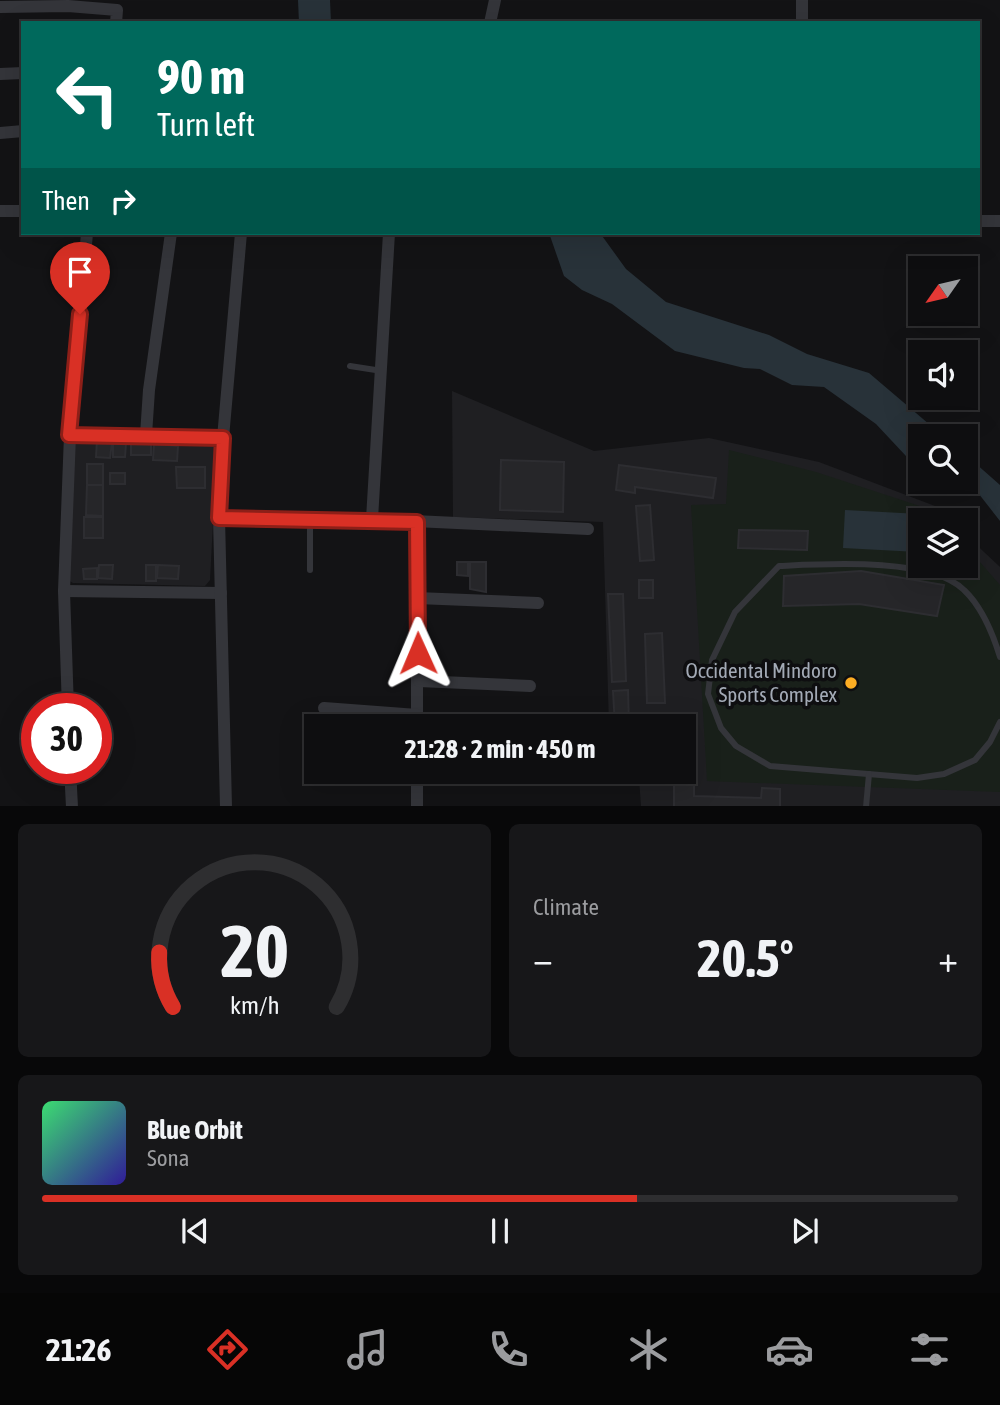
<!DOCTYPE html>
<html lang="en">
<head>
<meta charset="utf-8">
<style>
	body { margin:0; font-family:"Asap Condensed",sans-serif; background:#171719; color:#f1f3f6; height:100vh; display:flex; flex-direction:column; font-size:26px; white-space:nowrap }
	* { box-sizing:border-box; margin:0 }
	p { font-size:23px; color:#9b9c9f }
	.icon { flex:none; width:38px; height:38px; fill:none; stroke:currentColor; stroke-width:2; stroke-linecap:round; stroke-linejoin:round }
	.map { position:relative; height:806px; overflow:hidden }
	.drawer { display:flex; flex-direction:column; gap:18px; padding:18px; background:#080809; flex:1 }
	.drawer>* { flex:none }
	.guide { position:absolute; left:21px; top:21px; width:959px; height:214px; border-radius:0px; box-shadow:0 7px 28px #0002,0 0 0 2px #2e2e30; background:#00695c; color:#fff; overflow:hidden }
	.needle { width:46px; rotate:236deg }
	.buttons { position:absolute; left:908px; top:256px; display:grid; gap:14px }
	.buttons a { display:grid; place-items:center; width:70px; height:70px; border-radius:0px; background:#0e0e10; box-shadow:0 7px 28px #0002,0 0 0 2px #2e2e30; font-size:35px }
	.speed { position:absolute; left:21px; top:693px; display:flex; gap:14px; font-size:35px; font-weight:700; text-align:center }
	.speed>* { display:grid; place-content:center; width:91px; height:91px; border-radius:50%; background:#0e0e10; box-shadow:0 7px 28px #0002,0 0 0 2px #2e2e30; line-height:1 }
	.speed .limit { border:10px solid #d22; background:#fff; color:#111 }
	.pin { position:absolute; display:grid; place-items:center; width:60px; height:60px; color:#fff; margin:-72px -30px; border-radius:50% 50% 50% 0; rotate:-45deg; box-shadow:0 0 7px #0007 }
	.pin .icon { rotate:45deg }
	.me { position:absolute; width:77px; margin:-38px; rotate:359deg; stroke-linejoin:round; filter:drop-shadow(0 0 5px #0008) }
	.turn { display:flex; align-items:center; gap:24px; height:147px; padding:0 21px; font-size:32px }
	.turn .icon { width:91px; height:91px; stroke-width:2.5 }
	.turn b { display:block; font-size:49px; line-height:60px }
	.then { display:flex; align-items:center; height:66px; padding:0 21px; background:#0003; gap:14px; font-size:26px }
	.big { font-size:52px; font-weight:700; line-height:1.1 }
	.drawer .tile { flex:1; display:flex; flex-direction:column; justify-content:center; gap:10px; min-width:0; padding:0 24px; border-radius:10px; background:#171719 }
	.drawer .dial { align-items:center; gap:0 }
	.dial svg { height:182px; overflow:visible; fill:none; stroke:#2e2e30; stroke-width:7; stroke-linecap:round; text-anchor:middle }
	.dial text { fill:#f1f3f6; stroke:none }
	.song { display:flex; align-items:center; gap:21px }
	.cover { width:84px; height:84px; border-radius:10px; background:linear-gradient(135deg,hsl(140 70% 55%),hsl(250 70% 35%)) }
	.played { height:7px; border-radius:4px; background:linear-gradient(90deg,#d93025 65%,#2e2e30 65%) }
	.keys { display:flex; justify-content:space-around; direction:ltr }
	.heat { display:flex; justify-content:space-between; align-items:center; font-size:38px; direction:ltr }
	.drawer .tiles { flex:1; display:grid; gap:18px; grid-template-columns:1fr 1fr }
	.tile:last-child { grid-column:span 2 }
	.trip { position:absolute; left:304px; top:714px; width:392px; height:70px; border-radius:0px; background:#0e0e10; box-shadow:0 7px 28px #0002,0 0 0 2px #2e2e30; font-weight:700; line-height:70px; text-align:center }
	.tabs { display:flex; height:112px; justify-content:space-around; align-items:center; background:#060606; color:#9b9c9f }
	.tabs .icon { width:49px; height:49px }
	.tabs .current { color:#d93025 }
	.tabs b { font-size:32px; color:#f1f3f6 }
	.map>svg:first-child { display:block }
</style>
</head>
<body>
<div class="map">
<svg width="1000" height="807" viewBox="0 0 1000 807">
	<rect width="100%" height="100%" fill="#131315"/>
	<g fill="#1f1f22">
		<path d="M452 391 594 451 709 438 819 462 935 506 950 520H920V565H966V535L1000 567V806H641L639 778H611V772H684V726H609L603 522 453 517Z"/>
		<path d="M73 441 214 442 217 447 210 580 205 586 73 583 68 580Z"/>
	</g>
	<path fill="#19201a" d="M729 450 816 472 932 510 941 520H920V565H966V546L1000 585V792L707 781 691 505 726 504Z"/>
	<g fill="#283239">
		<path d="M298 0H330L331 23H299Z"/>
		<path d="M549 233H600L626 269 666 302 769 335 807 354 869 373 943 436H920V471L876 424 824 387 792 385 760 369 744 368 675 351 612 304 582 290 564 276Z"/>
		<path d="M966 455 1000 485V521L975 489 960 481H966Z"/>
		<path d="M845 510 920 514 918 552 843 548Z"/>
	</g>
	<g fill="#262629" stroke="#2d2d31" stroke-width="2">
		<path d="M97 440 112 442 110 458 96 457Z"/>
		<path d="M113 442 126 443 125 457H113Z"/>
		<rect x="131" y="443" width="20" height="12"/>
		<path d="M154 444 178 446 177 461 153 460Z"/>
		<path d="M501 460 564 462 563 512 500 510Z"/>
		<rect x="87" y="464" width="16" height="21"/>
		<path d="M619 465 716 478 713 498 635 487V493L616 490Z"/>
		<path d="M176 467H205V488H177Z"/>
		<rect x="110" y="473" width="15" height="11"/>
		<path d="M87 485H103V516L86 515Z"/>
		<path d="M650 505 654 560 640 561 636 506Z"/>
		<rect x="84" y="517" width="19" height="21"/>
		<path d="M739 530 808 531 807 550 738 548Z"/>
		<path d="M457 562H468V576L457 575Z"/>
		<path d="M470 562H486V592L470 589Z"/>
		<path d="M99 565H113L112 579 98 578Z"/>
		<rect x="146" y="565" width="10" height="16"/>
		<path d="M158 565 179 566 178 579 157 578Z"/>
		<path d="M97 568V579H84L83 569Z"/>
		<path d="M861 571 944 585 937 616 859 604 783 606 784 576Z"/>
		<rect x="639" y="580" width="14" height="18"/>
		<path d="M608 594H623L626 681 612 682Z"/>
		<path d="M662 633 665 703H647L645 634Z"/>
		<path d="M628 690 629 726H615L613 691Z"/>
		<path d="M684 760H689L688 776 694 777V796L761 798 762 788 780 789V807H674V779L651 778V772H684Z"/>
	</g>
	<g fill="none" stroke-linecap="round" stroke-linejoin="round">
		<g stroke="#34353a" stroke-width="6">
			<path d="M350 366 382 371"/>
			<path d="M310 519V570"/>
			<path d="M1000 657C993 634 982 607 964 590 931 557 824 564 779 566L735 612 712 660 708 694 721 728 736 746 770 766 917 778 944 774 975 760 990 742 1000 722"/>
			<path d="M866 807 869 774"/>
		</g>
		<g stroke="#34353a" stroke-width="12">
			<path d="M802 0V23"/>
			<path d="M0 7 68 6 117 10 116 23"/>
			<path d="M490 23 495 0"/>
			<path d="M0 74 23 73"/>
			<path d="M0 133 23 131"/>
			<path d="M0 211H23"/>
			<path d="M978 221H1000"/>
			<path d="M70 435 223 438"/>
			<path d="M146 435 149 390 171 233"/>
			<path d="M219 518 372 519 588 529"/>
			<path d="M372 519 389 233"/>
			<path d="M417 522V726"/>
			<path d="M64 591 221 593"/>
			<path d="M417 598 538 603"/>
			<path d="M419 681 530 686"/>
			<path d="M324 708 417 715"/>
			<path d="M68 709 64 591 70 435 87 233"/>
			<path d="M70 768 72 807"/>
			<path d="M226 807 219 518 223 438 241 233"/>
			<path d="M417 807V772"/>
		</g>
	</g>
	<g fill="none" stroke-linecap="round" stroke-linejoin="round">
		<defs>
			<path id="route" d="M80 314 69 435 223 438 219 518 417 522 418 653"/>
		</defs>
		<use href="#route" stroke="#8d1f18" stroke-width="18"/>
		<use href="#route" stroke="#d93025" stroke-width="12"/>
	</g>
	<circle fill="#fcad23" stroke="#0e0e10" stroke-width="2.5" cx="851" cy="683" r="7"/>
	<g text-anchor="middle" stroke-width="7" stroke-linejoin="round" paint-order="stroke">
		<g font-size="21" fill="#a3aab6" stroke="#0e0e10" text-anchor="end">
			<text x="837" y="678">Occidental Mindoro<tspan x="837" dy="24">Sports Complex</tspan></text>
		</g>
	</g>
</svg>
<div class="buttons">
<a><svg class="needle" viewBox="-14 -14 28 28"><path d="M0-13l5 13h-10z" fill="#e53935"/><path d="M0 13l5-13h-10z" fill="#9b9c9f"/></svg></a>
<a><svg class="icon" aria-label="sound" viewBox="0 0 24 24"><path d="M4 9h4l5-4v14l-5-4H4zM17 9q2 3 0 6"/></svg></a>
<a><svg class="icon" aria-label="search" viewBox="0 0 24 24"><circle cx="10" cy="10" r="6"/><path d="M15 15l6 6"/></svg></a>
<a><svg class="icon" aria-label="layers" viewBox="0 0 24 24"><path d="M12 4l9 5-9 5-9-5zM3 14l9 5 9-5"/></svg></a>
</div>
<div class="speed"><div class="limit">30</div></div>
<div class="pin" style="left:80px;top:314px;background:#d93025"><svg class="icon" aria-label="arrive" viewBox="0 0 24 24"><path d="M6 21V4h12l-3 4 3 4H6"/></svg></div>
<svg class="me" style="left:418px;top:653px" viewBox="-20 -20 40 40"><path d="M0-17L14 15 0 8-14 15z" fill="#d93025" stroke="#fff" stroke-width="4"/></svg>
<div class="trip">21:28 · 2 min · 450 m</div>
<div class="guide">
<div class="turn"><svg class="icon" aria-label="left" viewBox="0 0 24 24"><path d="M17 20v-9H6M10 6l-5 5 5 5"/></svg><div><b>90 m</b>Turn left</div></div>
<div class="then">Then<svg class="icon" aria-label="right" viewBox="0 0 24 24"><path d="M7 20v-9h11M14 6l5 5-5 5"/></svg></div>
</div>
</div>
<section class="drawer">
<div class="tiles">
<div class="tile dial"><svg viewBox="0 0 100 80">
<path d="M14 69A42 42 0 1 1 86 69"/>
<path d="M14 69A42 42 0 0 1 8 45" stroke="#d93025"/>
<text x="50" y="56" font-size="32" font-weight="700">20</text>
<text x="50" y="72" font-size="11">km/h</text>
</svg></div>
<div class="tile"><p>Climate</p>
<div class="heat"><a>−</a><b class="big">20.5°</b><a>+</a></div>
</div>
<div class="tile">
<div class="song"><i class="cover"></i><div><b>Blue Orbit</b><p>Sona</p></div></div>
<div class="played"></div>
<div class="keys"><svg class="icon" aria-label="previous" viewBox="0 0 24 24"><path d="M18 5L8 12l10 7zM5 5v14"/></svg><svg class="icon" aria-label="pause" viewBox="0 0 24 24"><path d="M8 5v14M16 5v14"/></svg><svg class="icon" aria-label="next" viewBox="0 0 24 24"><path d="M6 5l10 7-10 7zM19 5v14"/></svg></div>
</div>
</div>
</section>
<nav class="tabs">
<b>21:26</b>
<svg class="icon current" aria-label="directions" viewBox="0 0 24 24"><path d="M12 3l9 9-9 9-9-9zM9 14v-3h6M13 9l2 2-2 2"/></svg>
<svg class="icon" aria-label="music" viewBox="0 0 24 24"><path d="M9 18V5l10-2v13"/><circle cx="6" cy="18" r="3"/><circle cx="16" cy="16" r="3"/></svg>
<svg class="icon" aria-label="phone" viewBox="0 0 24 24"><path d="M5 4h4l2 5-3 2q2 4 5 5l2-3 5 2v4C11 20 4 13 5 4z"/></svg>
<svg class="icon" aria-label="climate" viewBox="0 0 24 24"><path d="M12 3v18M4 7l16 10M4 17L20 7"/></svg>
<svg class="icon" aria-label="car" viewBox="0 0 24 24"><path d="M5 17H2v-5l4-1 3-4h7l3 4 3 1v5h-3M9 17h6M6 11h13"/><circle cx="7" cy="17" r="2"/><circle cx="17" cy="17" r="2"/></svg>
<svg class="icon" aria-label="filters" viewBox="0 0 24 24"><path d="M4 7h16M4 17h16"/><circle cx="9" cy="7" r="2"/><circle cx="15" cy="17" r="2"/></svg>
</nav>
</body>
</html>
